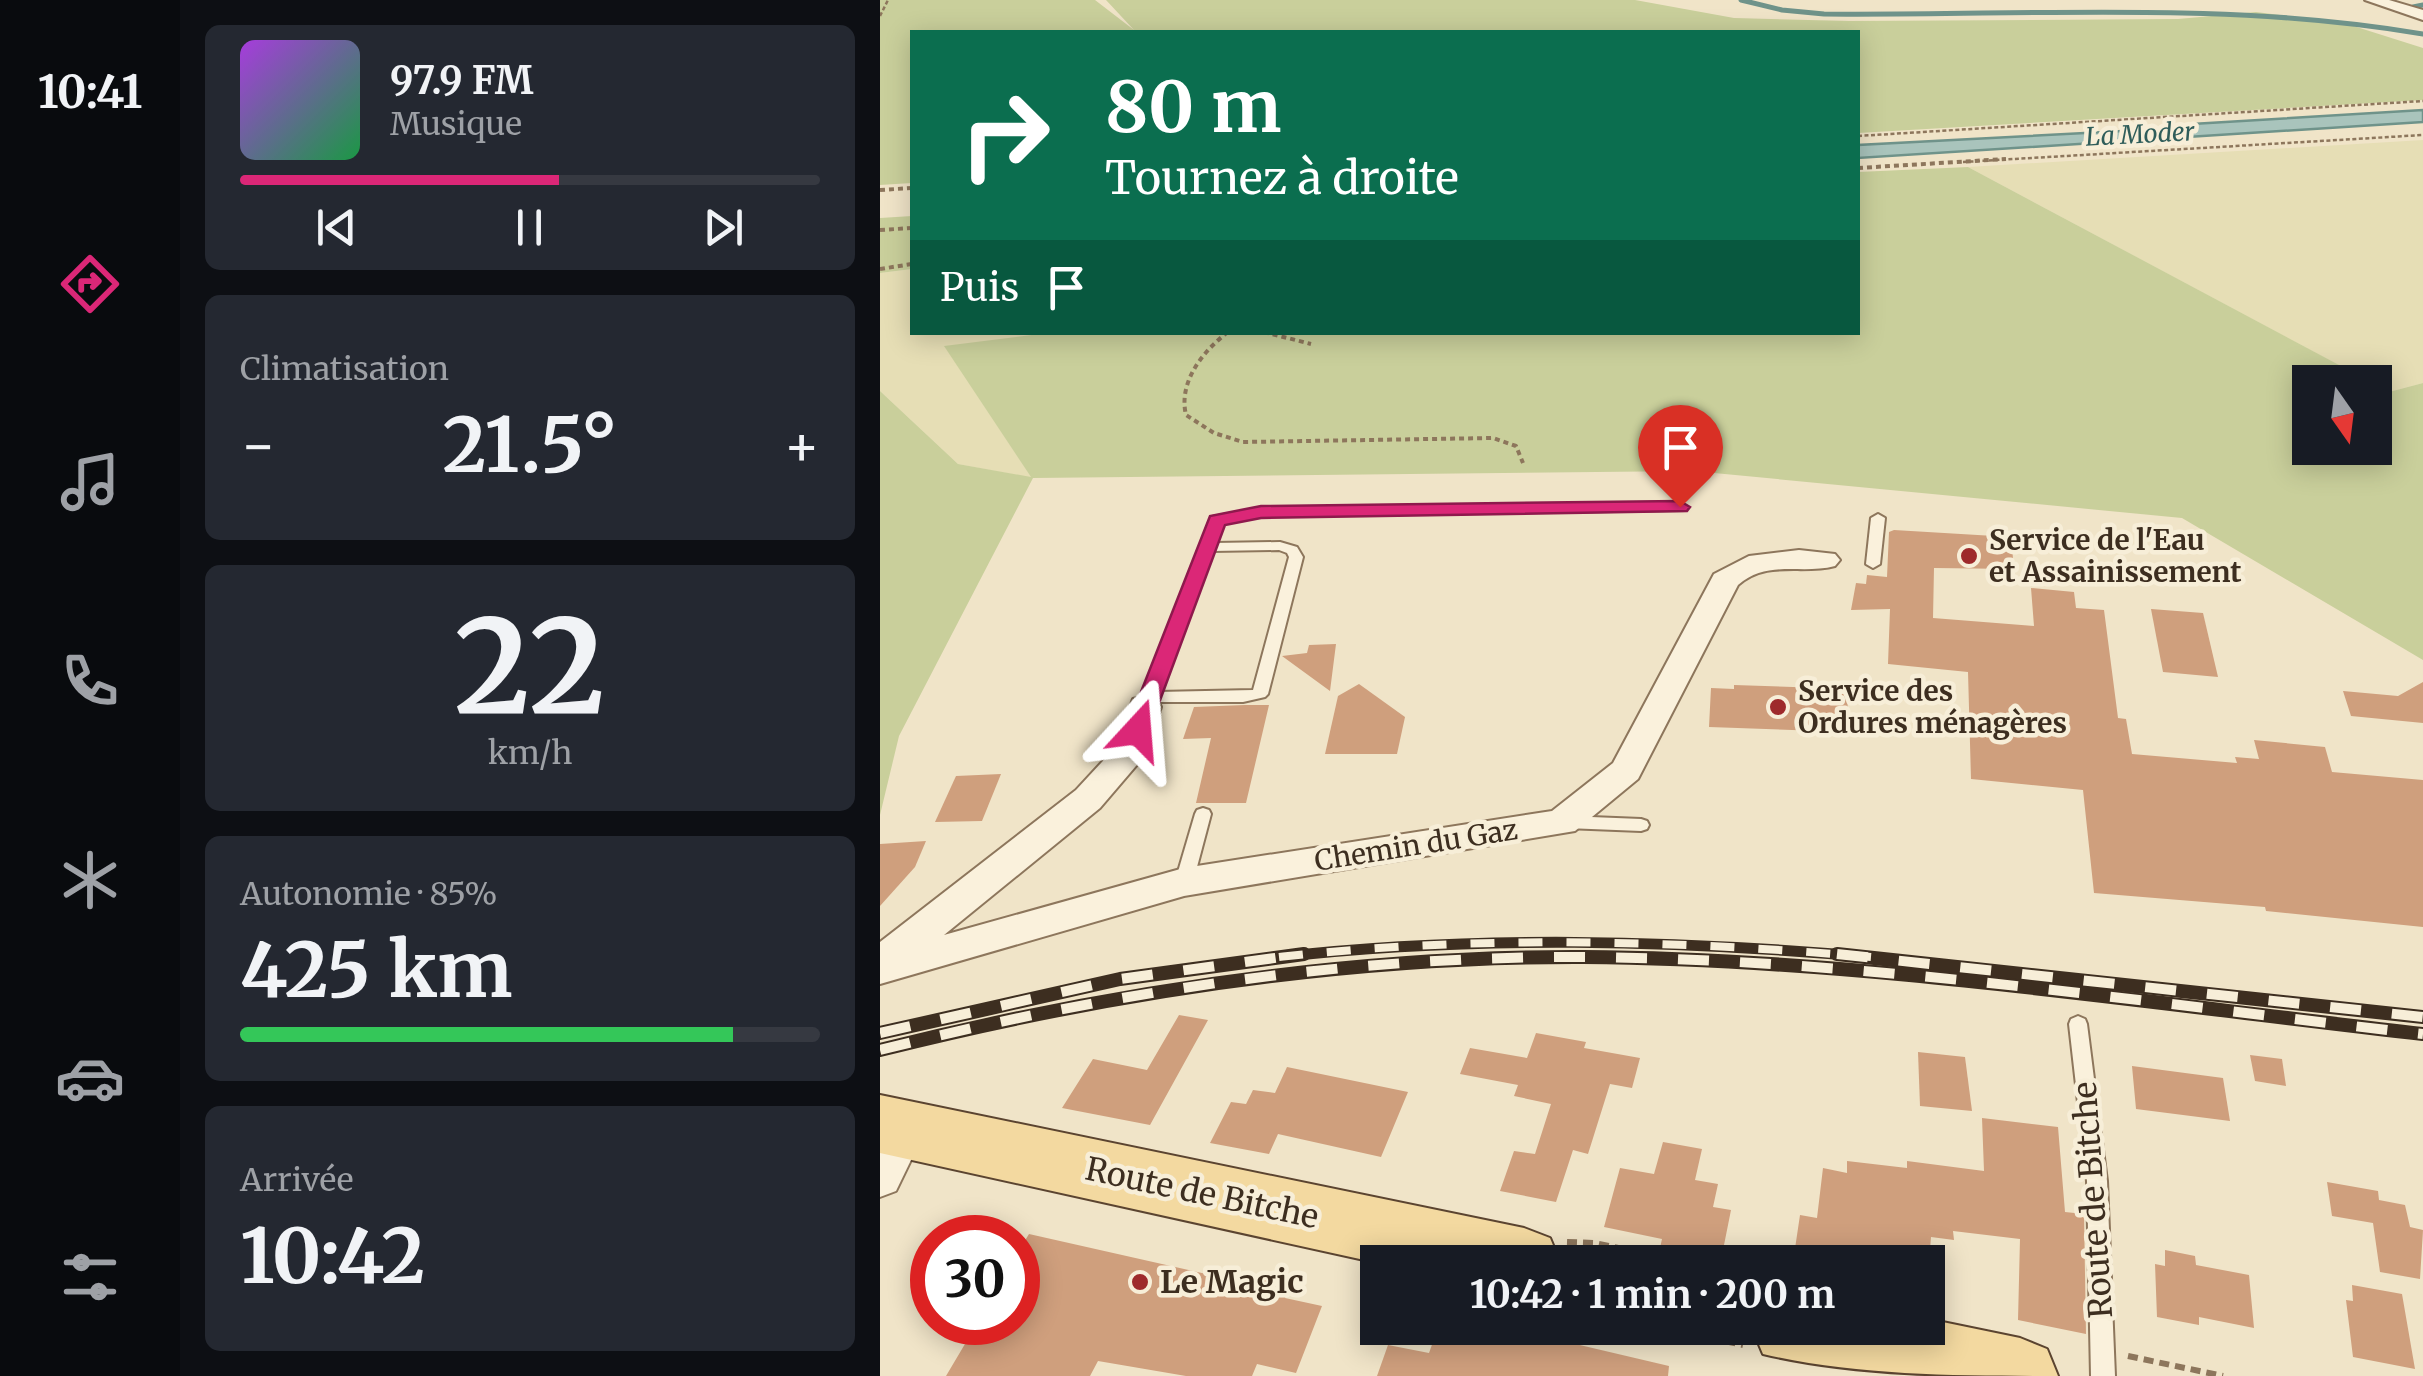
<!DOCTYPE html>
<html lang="fr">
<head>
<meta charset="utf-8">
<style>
	body { margin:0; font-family:Merriweather,serif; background:#242831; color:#f1f3f6; height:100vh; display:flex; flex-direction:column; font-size:38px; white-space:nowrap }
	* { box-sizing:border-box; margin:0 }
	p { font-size:32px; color:#9ea1a6 }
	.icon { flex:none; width:55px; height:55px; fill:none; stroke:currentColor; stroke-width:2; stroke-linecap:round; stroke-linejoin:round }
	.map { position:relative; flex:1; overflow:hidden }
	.drawer { display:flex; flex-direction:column; gap:25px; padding:25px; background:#0d0f14; width:700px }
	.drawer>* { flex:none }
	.banner { position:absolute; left:30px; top:30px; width:950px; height:305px; border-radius:0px; box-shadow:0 5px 25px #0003; background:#0b6e4f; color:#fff; overflow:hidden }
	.needle { width:65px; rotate:166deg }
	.tools { position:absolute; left:1412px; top:365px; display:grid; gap:20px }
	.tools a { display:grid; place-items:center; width:100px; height:100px; border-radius:0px; background:#171b24; box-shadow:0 5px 25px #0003; font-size:50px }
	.speed { position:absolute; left:30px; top:1215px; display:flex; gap:20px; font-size:50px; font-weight:700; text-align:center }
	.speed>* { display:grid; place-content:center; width:130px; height:130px; border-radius:50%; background:#171b24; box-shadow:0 5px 25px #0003; line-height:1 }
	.speed .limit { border:15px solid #d22; background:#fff; color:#111 }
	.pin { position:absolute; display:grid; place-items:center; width:85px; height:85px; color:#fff; margin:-102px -42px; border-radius:50% 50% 50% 0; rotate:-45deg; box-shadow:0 0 10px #0007 }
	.pin .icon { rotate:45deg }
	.me { position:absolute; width:110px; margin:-55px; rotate:19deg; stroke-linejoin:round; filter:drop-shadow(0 0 8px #0008) }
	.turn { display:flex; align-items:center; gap:35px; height:210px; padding:0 30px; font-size:45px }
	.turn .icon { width:130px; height:130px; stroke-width:2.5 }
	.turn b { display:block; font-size:70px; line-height:85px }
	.then { display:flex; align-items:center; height:95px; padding:0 30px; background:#0003; gap:20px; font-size:38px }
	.big { font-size:75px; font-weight:700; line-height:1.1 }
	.drawer .widget { flex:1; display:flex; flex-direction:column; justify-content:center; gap:15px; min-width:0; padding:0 35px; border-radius:15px; background:#242831 }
	.drawer .dial { align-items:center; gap:0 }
	.dial b { font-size:130px; line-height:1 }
	.song { display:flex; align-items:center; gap:30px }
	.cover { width:120px; height:120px; border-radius:15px; background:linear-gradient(135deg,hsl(280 70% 55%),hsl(140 70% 35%)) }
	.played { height:10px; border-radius:5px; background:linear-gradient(90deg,#db2777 55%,#363941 55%) }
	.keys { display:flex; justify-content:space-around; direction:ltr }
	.heat { display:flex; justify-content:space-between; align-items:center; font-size:55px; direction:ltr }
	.charge { height:15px; border-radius:8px; background:linear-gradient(90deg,#34c759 85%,#363941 0) }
	.trip { position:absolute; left:480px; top:1245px; width:585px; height:100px; border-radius:0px; background:#171b24; box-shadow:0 5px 25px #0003; font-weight:700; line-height:100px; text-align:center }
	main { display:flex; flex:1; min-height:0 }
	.menu { display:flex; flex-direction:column; width:180px; justify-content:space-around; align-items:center; background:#090b0e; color:#9ea1a6 }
	.menu .icon { width:70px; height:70px }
	.menu .selected { color:#db2777 }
	.menu b { font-size:45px; color:#f1f3f6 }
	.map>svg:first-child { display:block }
</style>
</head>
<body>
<main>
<nav class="menu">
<b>10:41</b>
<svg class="icon selected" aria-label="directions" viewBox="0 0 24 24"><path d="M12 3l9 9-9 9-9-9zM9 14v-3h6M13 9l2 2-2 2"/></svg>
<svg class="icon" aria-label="music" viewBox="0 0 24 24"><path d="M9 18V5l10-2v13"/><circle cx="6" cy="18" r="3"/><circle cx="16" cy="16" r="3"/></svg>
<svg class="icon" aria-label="phone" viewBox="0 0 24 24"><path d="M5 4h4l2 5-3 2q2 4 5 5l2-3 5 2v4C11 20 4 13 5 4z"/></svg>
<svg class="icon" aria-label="climate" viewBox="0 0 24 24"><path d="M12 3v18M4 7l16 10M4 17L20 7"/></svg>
<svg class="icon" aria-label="car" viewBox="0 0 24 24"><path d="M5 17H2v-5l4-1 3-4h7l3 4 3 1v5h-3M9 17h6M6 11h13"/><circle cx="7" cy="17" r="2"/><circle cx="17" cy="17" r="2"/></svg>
<svg class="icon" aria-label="filters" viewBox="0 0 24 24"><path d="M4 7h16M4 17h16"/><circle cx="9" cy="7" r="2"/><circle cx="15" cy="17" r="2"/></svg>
</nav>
<section class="drawer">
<div class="widget">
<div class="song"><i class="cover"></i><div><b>97.9 FM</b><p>Musique</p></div></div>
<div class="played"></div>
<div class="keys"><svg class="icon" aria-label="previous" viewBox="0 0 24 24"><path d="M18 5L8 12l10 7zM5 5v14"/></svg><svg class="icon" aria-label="pause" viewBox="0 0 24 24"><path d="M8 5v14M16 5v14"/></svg><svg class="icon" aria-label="next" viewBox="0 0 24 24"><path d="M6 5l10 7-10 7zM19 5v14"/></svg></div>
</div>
<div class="widget"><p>Climatisation</p>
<div class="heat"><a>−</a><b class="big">21.5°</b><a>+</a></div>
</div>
<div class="widget dial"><b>22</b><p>km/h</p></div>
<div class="widget"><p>Autonomie · 85%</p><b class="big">425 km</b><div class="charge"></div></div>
<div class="widget"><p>Arrivée</p><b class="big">10:42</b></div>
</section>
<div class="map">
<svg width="1543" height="1376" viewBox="0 0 1543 1376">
	<rect width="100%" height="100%" fill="#f0e4c8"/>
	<g fill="#e6deb5">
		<path d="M1543 140V383L1509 392 1088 167Z"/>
		<path d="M32 269V332L175 333 65 347 152 478 78 464 0 391V273Z"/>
	</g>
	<g fill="#c9cf9b">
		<path d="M0 0H215L254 30 226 0H755L854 18 969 21 1298 19 1376 12 1464 23 1543 48V100L978 133V32H32V183L0 185Z"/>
		<path d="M1088 167 1491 382H1430V448H1495V384L1509 392 1543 383V660L1302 518 813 471 153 478 19 736 0 815V391L78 464 151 477 64 346 175 332H978V172Z"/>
		<path d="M32 216V269L0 273V218Z"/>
	</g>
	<path fill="#a9c4bc" stroke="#6f938a" stroke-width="2.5" d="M1543 110V122L978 158V145L1301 128 1312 124Z"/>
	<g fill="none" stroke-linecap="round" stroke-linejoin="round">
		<g stroke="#6f938a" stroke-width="5">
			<path d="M861 0 902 10 944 14C1144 16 1344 0 1543 34"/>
			<path d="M1533 7 1543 5"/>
		</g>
	</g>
	<g fill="#cf9f7d">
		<path d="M1014 530 1131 537 1134 569 1054 568 1053 618 1154 626 1151 588 1194 592 1196 608 1224 610 1238 718 1246 719 1252 754 1357 763 1355 757 1379 759 1374 740 1445 747 1452 772 1543 780V927L1386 911 1385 907 1214 893 1203 790 1091 779 1088 672 1008 664 1010 609 971 610 976 583 986 584 987 575 1007 577 1009 532Z"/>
		<path d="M1271 609 1323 613 1338 677 1283 672Z"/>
		<path d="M456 644 450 691 402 656 427 653 429 645Z"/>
		<path d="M1543 682V723L1471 716 1463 691 1518 696Z"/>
		<path d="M479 684 525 717 517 754H445L458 696Z"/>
		<path d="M854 685 943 688V693L967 694 969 732 829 727 831 688 854 689Z"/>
		<path d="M365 705H389L366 803H316L331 738 303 739 314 707Z"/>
		<path d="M121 774 102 821 55 822 76 776Z"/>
		<path d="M46 841 35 867 0 906V844Z"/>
		<path d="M299 1015 328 1020 270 1125 182 1108 213 1059 267 1070Z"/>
		<path d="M656 1033 706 1042 704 1048 760 1058 752 1088 730 1084 708 1154 693 1150 676 1202 620 1191 634 1151 655 1154 671 1104 634 1096 638 1085 580 1074 590 1048 647 1058Z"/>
		<path d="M1038 1052 1085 1057 1092 1111 1040 1106Z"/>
		<path d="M1370 1055 1402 1059 1406 1086 1375 1081Z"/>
		<path d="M1252 1066 1343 1078 1350 1121 1256 1109Z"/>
		<path d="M407 1067 528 1092 501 1157 398 1134 389 1154 330 1143 351 1102 366 1104 373 1090 395 1093Z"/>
		<path d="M1102 1118 1178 1127 1185 1212 1204 1214 1206 1334 1138 1320 1140 1239 1073 1231 1074 1240 1051 1237 1049 1262H913L920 1215 937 1218 943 1168 967 1173V1161L1027 1168V1161L1104 1171Z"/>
		<path d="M783 1142 822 1149 815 1180 838 1184 833 1207 851 1210 841 1260 780 1248 782 1239 724 1227 740 1168 774 1174Z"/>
		<path d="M1447 1182 1498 1191 1499 1200 1525 1205 1530 1227 1543 1230 1540 1279 1500 1272 1493 1223 1452 1216Z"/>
		<path d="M149 1234 344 1278 347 1270 411 1284 405 1298 442 1306 416 1373 377 1364 372 1376H306L218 1361 210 1376H66L98 1322H138V1252Z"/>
		<path d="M1285 1250 1315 1256 1316 1265 1369 1275 1374 1328 1319 1317V1325L1277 1317 1275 1264 1285 1266Z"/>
		<path d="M1472 1285 1522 1294 1535 1369 1473 1357 1466 1300 1473 1301Z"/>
		<path d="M558 1328H620L653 1334 789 1366 788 1376H497L508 1345 549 1353Z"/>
	</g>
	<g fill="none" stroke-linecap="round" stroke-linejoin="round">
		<defs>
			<g id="lane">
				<path d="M800 503 806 507 805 510 381 516 342 523 335 543 400 542 417 547 423 557 388 694 385 697 363 702H275L270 711 265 712 257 707 332 517 381 508ZM399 550 407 553 409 557 373 690 278 692 332 551Z"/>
				<path d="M998 514 1005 518 1000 564 993 568 986 564 991 518Z"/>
				<path d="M323 808 329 810 331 814 313 882 310 887H298L295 882 315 814 317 810Z"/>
				<path d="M686 816 761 819 767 821 769 825 767 829 761 831 686 828 680 826 678 822 680 818Z"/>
				<path d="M1198 1016 1205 1019 1207 1024 1227 1181 1235 1376H1211L1207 1181 1189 1024 1191 1019Z"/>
			</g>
			<g id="street">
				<path d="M1485 0H1509L1543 10V20Z"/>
				<path d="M919 550 955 554 960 560 955 566C921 575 888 559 858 585L758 779 695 831 304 896 0 984V942L196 790 234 749 253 699 265 696 277 699 281 707 267 753 220 808 64 935 304 868 672 811 733 763 834 574 869 556Z"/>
				<path d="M24 1110 39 1116 46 1129 16 1191 0 1197V1132L9 1116Z"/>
			</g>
			<g id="primary">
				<path d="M0 1095 644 1228 670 1238 680 1262 498 1263 0 1153Z"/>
				<path d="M1048 1319 1140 1338 1167 1349 1178 1376C1082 1376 975 1376 883 1354L872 1328H1048Z"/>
			</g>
		</defs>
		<use href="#lane" stroke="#8d765c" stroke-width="4"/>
		<use href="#street" stroke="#8d765c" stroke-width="4"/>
		<use href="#primary" stroke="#5b4430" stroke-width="4"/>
		<g stroke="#8d765c" stroke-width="2.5" stroke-dasharray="4 2.5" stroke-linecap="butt">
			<path d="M0 16 8 0"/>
			<path d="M978 136 1543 101"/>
			<path d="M1083 162 1543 135"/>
		</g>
		<g stroke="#8d765c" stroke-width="4" stroke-dasharray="5 4" stroke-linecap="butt">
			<path d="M978 168 1126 159"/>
			<path d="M0 190 32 188"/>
			<path d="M0 230 32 228"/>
			<path d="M0 269 32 264"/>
			<path d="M348 332C323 351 298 382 306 415L334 433 363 442 613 438 636 446 643 463"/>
			<path d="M384 332 431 344"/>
		</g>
		<g stroke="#8d765c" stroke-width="6" stroke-dasharray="10 6" stroke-linecap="butt">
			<path d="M687 1242 715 1243 806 1262"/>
			<path d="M783 1328 863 1345"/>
			<path d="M1248 1356 1343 1376"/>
		</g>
		<use href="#lane" fill="#faf1dc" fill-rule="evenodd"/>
		<use href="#street" fill="#faf1dc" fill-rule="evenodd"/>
		<use href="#primary" fill="#f3d9a0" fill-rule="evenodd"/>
		<defs>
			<path id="rail-far1" d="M399 957C595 935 794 940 991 957"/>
			<g id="rail">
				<path d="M957 954 1543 1017"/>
				<path d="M0 1033 240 979 424 954"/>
				<path d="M0 1050C231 992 465 956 703 957 984 959 1265 1003 1543 1034"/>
			</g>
		</defs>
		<use href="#rail-far1" stroke="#3d2e20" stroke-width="11"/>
		<use href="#rail" stroke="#3d2e20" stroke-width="14"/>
		<use href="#rail-far1" stroke="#f7eed8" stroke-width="8" stroke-dasharray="24" stroke-linecap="butt"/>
		<use href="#rail" stroke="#f7eed8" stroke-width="10" stroke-dasharray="31" stroke-linecap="butt"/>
	</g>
	<path fill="#db2777" stroke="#8e194d" stroke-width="2.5" d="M800 501 810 507 807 511 381 518 345 525 269 730 258 738 246 730 330 516 381 506Z"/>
	<g fill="#9e2a2b" stroke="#f7eed8" stroke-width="4">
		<circle cx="1089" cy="556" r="10"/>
		<circle cx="898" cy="707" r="10"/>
		<circle cx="260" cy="1282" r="10"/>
	</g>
	<g text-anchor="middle" stroke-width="9" stroke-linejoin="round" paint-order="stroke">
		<g font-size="25" font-style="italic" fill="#2f5d5a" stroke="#f7eed8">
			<text transform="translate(1260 134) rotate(-3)" y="9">La Moder</text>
		</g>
		<g font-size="28" font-weight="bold" fill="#3d2e20" stroke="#f7eed8" text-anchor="start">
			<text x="1109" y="550">Service de l'Eau<tspan x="1109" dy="32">et Assainissement</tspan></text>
			<text x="918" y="701">Service des<tspan x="918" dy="32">Ordures ménagères</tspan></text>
		</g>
		<g font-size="28" fill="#3d2e20" stroke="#f7eed8">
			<text transform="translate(536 845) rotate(-9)" y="10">Chemin du Gaz</text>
		</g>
		<g font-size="32" fill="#3d2e20" stroke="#f7eed8">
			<text transform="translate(322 1193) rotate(12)" y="11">Route de Bitche</text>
			<text transform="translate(1213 1200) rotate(-94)" y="11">Route de Bitche</text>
		</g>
		<g font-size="32" font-weight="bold" fill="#3d2e20" stroke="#f7eed8" text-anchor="start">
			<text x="280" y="1293">Le Magic</text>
		</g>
	</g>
</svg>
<div class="tools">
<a><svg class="needle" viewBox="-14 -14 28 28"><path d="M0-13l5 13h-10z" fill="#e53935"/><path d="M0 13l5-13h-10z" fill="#9ea1a6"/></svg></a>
</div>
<div class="speed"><div class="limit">30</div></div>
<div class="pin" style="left:800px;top:507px;background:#d93025"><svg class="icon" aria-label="arrive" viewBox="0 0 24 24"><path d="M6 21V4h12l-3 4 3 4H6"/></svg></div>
<svg class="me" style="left:258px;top:730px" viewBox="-20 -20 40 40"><path d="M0-17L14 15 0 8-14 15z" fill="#db2777" stroke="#fff" stroke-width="4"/></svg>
<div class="trip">10:42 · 1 min · 200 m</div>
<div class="banner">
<div class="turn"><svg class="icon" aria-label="right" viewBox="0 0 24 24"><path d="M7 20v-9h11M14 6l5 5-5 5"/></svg><div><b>80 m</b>Tournez à droite</div></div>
<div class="then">Puis<svg class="icon" aria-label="arrive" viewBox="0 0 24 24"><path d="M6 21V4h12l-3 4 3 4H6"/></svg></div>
</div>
</div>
</main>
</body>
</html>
